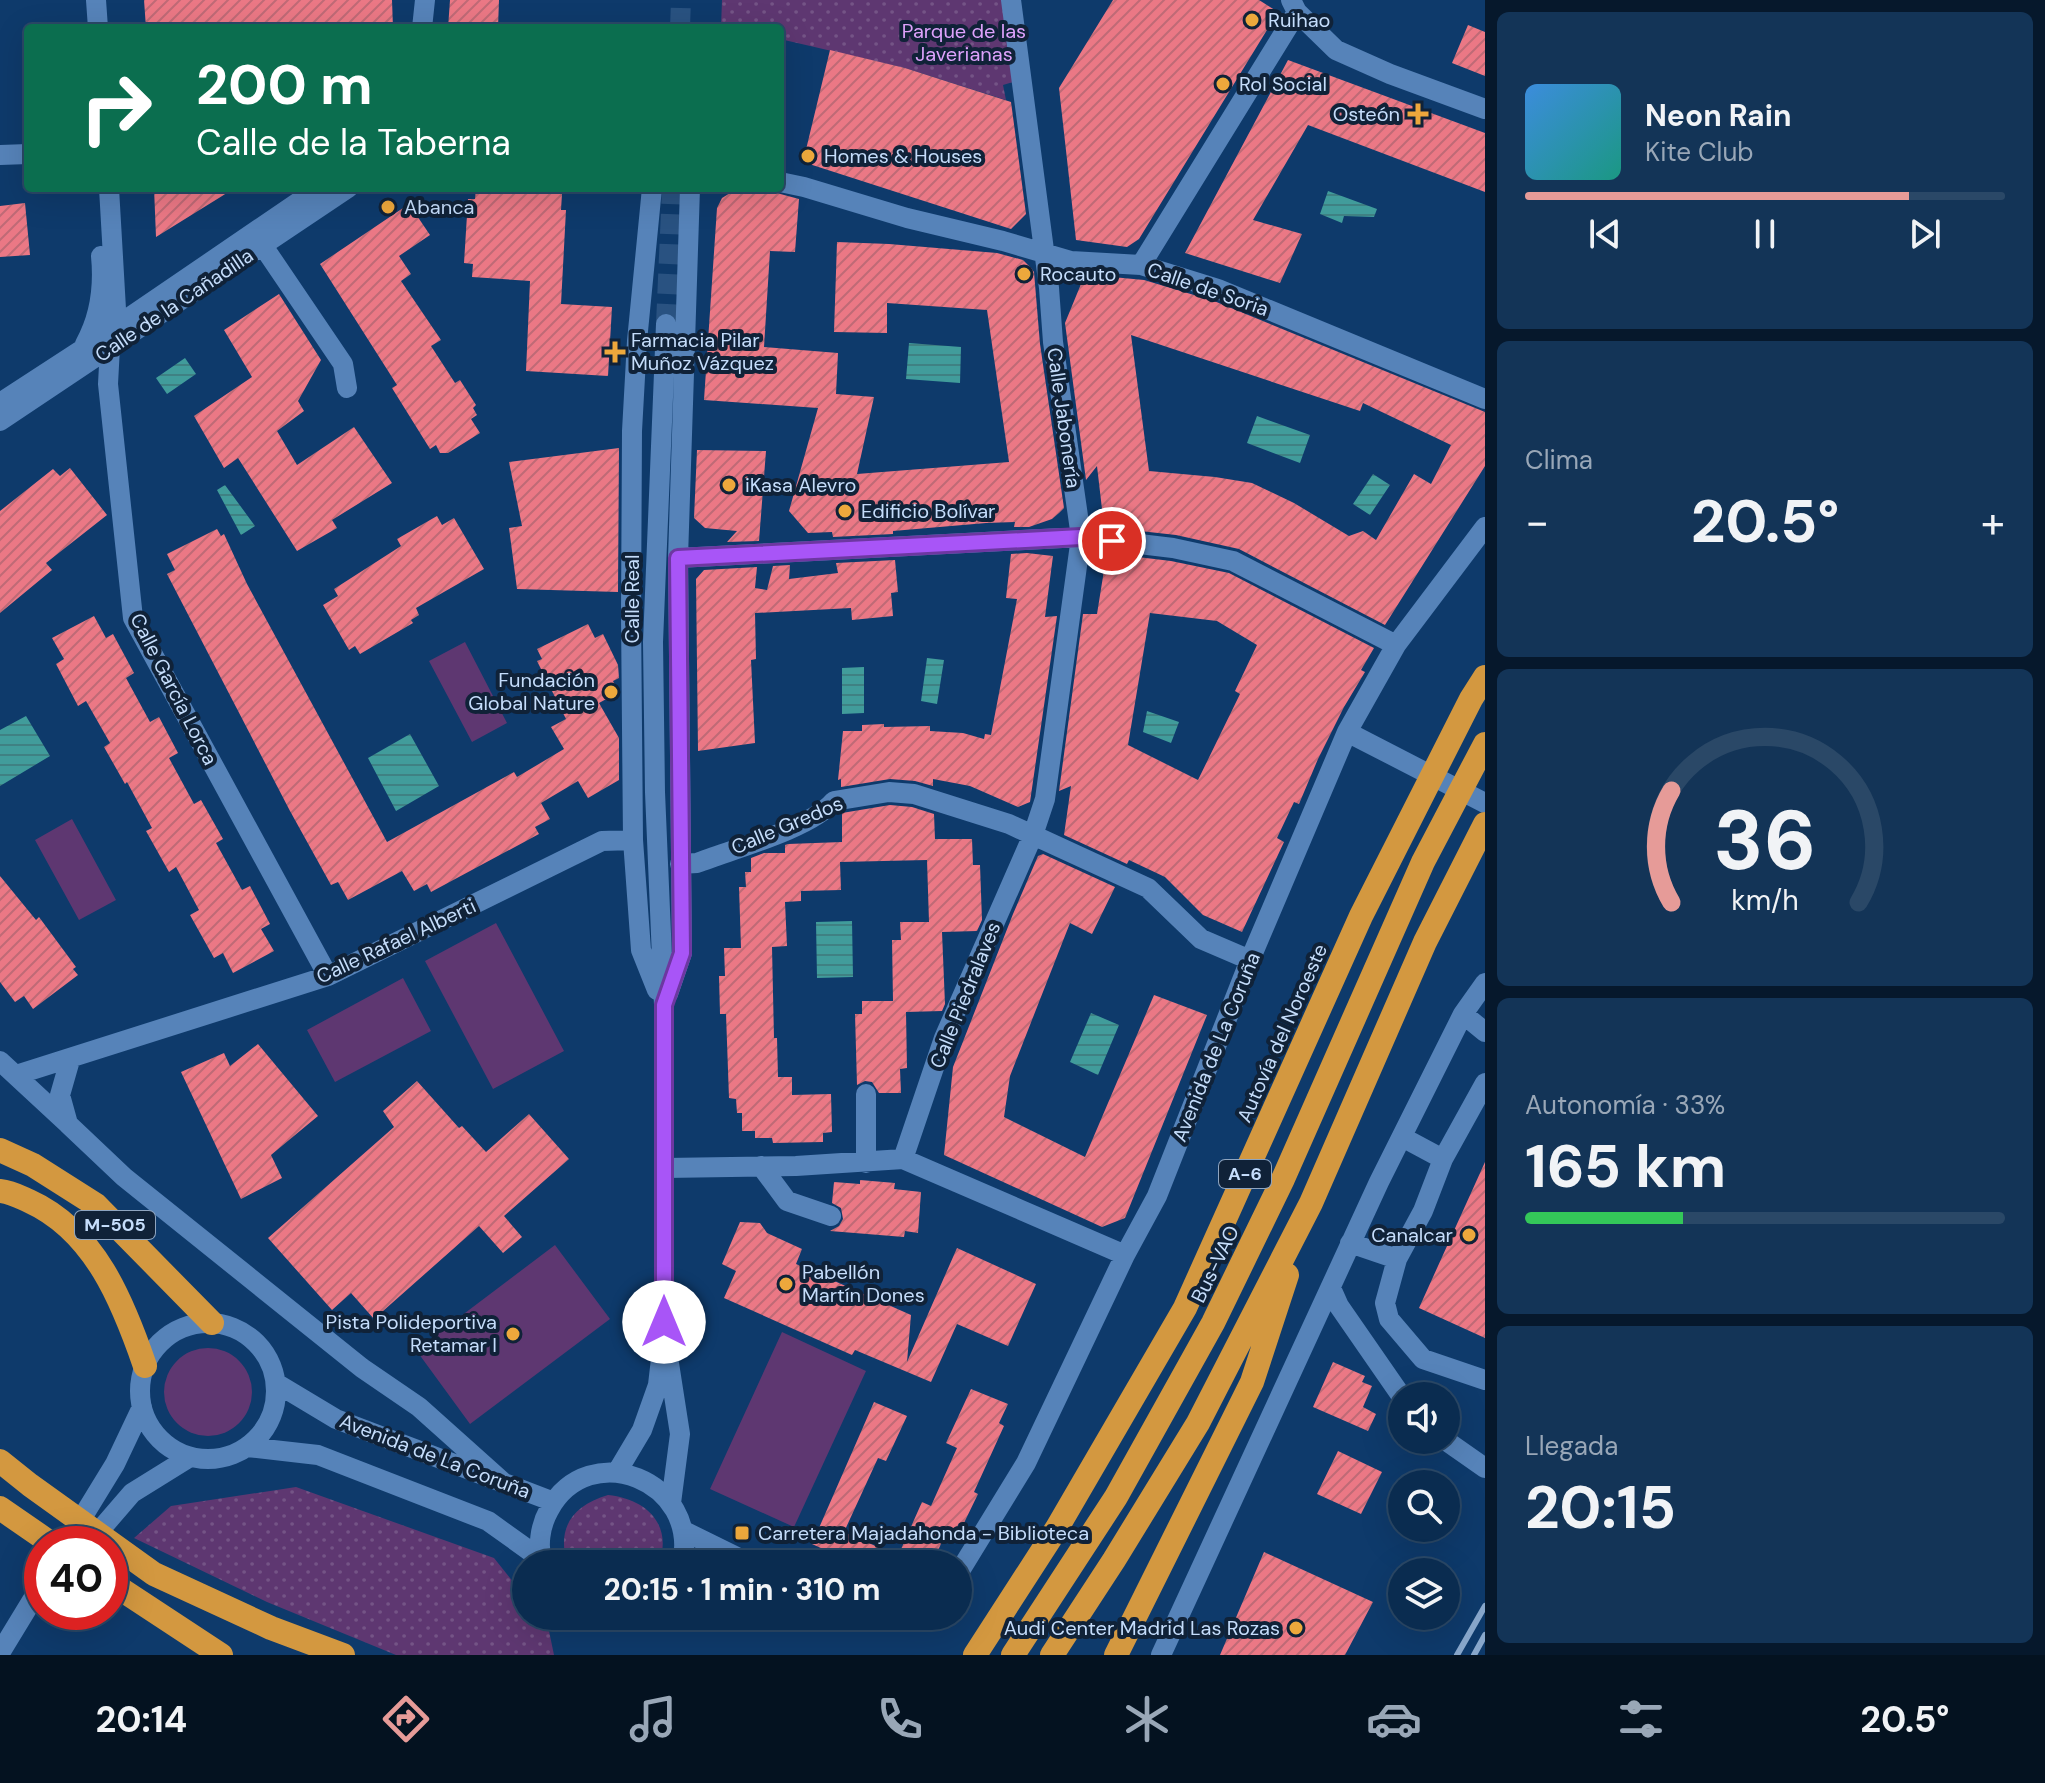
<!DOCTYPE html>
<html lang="es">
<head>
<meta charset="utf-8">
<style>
	body { margin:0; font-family:"DM Sans",sans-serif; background:#133457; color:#f1f3f6; height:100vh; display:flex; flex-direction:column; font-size:30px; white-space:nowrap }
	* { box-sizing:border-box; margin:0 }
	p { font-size:26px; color:#99a7b7 }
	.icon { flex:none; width:44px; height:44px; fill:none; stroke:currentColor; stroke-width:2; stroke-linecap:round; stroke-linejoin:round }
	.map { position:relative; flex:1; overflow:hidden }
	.drawer { display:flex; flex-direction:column; gap:12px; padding:12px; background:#06182c; width:560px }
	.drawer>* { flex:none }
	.banner { position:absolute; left:24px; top:24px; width:760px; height:168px; border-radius:8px; box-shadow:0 8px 32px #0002,0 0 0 2px #2a4867; background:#0b6e4f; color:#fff; overflow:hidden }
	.fabs { position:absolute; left:1388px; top:1382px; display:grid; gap:16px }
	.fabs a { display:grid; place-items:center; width:72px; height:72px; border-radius:50%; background:#0a2c50; box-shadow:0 8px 32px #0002,0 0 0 2px #2a4867; font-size:40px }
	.speed { position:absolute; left:24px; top:1526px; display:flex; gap:16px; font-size:40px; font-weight:700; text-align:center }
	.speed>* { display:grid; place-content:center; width:104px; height:104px; border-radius:50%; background:#0a2c50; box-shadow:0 8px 32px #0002,0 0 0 2px #2a4867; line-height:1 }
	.speed .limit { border:12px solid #d22; background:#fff; color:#111 }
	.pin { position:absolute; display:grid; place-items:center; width:68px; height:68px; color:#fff; margin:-34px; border:4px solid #fff; border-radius:50%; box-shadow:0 2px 8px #0007 }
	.me { position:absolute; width:88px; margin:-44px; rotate:0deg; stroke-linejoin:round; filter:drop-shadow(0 0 6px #0008) }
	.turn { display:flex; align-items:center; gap:28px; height:168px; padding:0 40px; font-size:36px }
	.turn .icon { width:104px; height:104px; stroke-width:2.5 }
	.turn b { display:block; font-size:56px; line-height:68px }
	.big { font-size:60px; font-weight:700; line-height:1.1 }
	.drawer .card { flex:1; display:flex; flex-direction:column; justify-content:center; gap:12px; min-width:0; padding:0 28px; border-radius:12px; background:#133457 }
	.drawer .dial { align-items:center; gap:0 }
	.dial svg { height:208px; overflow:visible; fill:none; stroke:#2a4867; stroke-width:7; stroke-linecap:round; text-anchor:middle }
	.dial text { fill:#f1f3f6; stroke:none }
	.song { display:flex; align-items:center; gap:24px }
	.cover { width:96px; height:96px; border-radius:12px; background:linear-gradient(135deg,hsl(210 70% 55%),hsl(170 70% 35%)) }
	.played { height:8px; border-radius:4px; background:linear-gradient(90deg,#e69b98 80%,#2a4867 80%) }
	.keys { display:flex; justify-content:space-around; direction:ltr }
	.heat { display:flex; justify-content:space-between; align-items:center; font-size:44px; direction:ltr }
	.charge { height:12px; border-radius:6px; background:linear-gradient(90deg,#34c759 33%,#2a4867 0) }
	.trip { position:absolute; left:512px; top:1550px; width:460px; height:80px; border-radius:40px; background:#0a2c50; box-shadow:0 8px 32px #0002,0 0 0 2px #2a4867; font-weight:700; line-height:80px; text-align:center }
	.dock { display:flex; height:128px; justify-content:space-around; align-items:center; background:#041220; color:#99a7b7 }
	.dock .icon { width:56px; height:56px }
	.dock .active { color:#e69b98 }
	.dock b { font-size:36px; color:#f1f3f6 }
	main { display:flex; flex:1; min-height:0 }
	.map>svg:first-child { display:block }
	.grass { fill:url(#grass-dots) }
	.garden { fill:#5e3771 }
	.water { fill:url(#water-rules) }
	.building { fill:url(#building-hatch); fill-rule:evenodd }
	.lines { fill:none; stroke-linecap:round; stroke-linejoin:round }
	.minor-tunnel { stroke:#295281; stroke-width:20; stroke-dasharray:20 10; stroke-linecap:butt }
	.minor { stroke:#5683b9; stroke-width:20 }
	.highway { stroke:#d39840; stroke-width:24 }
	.rail { stroke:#88a7cb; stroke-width:6 }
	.route-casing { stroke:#6d37a1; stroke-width:20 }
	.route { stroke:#a855f7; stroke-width:14 }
	.poi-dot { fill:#eda83c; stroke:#102238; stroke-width:3 }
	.labels { text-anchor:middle; stroke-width:8; stroke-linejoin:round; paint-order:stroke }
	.shield { fill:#102238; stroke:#8fa5c0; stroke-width:2 }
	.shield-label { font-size:18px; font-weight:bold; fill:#c5ddfb }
	.poi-label { font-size:20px; fill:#c5ddfb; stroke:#102238; text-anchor:start }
	.park-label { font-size:20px; fill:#dea2fc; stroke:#102238 }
	.street-label { font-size:20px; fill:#c5ddfb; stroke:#102238 }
</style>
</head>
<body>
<main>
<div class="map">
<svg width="1485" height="1655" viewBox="0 0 1485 1655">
	<defs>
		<pattern id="grass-dots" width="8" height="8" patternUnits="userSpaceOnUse" patternTransform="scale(2)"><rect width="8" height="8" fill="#5e3771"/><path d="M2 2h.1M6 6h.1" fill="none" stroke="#745486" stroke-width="1.8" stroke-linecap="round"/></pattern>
		<pattern id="water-rules" width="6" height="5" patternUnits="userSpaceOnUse" patternTransform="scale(2)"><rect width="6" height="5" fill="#419c9b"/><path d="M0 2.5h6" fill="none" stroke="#3f8183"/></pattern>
		<pattern id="building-hatch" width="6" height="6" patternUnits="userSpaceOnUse" patternTransform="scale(2)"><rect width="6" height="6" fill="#eb7885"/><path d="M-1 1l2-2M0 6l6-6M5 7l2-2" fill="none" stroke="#bf6a76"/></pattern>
	</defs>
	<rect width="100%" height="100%" fill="#0e3a6b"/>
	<path class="grass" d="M722 0H1003L1013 82 1003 85 1006 100 905 68 780 39V28H721Z
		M296 1487 494 1558 526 1598V1616H540L548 1626 554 1655H396L267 1602 134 1538 171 1506Z
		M608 1495C646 1499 673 1524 659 1564H567C557 1527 572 1506 608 1495Z"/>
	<path class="garden" d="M465 642 507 723 472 742 429 661Z
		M72 819 116 900 79 920 35 840Z
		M496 923 564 1051 493 1089 425 961Z
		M403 978 431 1031 335 1082 307 1030Z
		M555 1245 610 1319 470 1424 416 1350Z
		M782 1332 866 1371 794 1527 710 1489Z
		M164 1392a44 44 0 1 1 88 0a44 44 0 1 1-88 0Z"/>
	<path class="water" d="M1328 191 1377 209 1374 217 1344 216 1342 223 1320 214Z
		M909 343 961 347 960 383 906 379Z
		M185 358 196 374 167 394 156 378Z
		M1257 416 1310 435 1300 463 1247 443Z
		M1373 474 1390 485 1370 515 1353 504Z
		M225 485 255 526 241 535 217 490Z
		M927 658 944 660 937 704 921 701Z
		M864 667V713L842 714V668Z
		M1147 711 1179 722 1171 743 1143 732Z
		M26 716 50 756 0 786V730Z
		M410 734 439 786 396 811 368 758Z
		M852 921 853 977 817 978 816 922Z
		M1091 1013 1119 1025 1098 1075 1070 1062Z"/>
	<path class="building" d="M144 0H392L393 28H146Z
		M450 0H499L498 28H448Z
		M1113 0H1259L1278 12 1139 239 1127 247 1076 240 1059 88Z
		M1468 25 1485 32V76L1452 63Z
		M830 50 905 68 1011 102 1026 214 1011 229 803 162Z
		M1288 60 1485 133V192L1308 125 1253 220 1302 234 1280 283 1185 253Z
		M154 188H235L156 237Z
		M476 189 562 194 561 210H566L561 304 612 307 608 376 526 371 530 281 472 277 473 264 464 263 468 199H475Z
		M735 190 773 192 799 199 795 252 770 251 764 347 838 353 836 394 874 397 857 474 1009 462 987 310 887 303V333L834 332 837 242 889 244 997 253 1023 260 1031 268 1034 272 1040 344 1064 508 1059 513 1052 519 1029 527H1014L1015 522 986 523 893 531V534L833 537 832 532 808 533 789 511 818 408 704 400 717 208 722 198Z
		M25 203 30 255 0 257V206Z
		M409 204 430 235 399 256 411 274 401 281 441 340 431 346 455 383 460 380 476 405 473 408 477 415 471 419 480 433 448 453H440L436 445 430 449 392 388 397 385 320 264Z
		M1091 275 1144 280 1214 301 1485 412V466L1385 625 1239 549 1176 535 1131 530 1102 509 1097 466 1086 480 1065 323 1081 284ZM1131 335 1360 411 1363 403 1451 445 1431 484 1414 474 1376 540 1363 531 1349 536 1294 503 1252 483 1215 477 1149 471Z
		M279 294 321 360 298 401 304 411 277 431 297 465 354 427 392 483 332 520 337 528 297 551 238 458 224 468 194 416 252 377 224 330Z
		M619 448 618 592 517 589 509 528 522 526 509 462Z
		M697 450 766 451 759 541 727 542 737 531 705 528 694 518Z
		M70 468 107 515 46 563 52 570 0 613V511L53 469 60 476Z
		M437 516 442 525 454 518 484 569 416 608 419 615 411 620 413 623 360 654 355 646 349 650 323 605 338 596 334 589 401 546 397 539Z
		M217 529 221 536 224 534 247 584 387 842 514 772 517 777 564 749 551 727 566 719 537 661 542 659 537 649 588 624 595 638 603 634 618 665 619 678 613 681 619 692 599 703 619 738V780L588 798 578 781 541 803 550 819 535 827 539 834 431 892 427 884 414 891 402 871 348 900 338 882 331 885 290 811 167 574 175 570 167 554Z
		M1027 553 1053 556 1045 617 1057 616 1030 802 1018 807 970 786 933 779V786L915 781 890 779 841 787V779L838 780 843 731H862V725L884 724V727L930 726V731L963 733 984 739 985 734 991 735 1017 599 1006 598 1011 554Z
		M1121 555 1171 561 1229 573 1374 648 1361 670 1365 672 1344 707 1318 759 1299 804 1294 802 1277 838 1284 842 1242 932 1203 915 1165 877 1129 860 1127 864 1064 835 1071 786 1059 791 1083 614H1097L1105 564ZM1150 613 1217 621 1257 645 1235 691 1240 694 1198 780 1128 745Z
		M895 560 898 592 891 593 893 616 852 620 851 608 755 613 756 659 751 660 755 743 698 751 696 579 704 570 757 567 755 588 767 590 773 566 790 565 789 579 838 573 836 563Z
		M94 616 106 638 113 634 134 673 126 678 150 722 159 717 178 753 169 758 194 804 201 800 223 839 216 843 242 890 250 886 270 924 261 929 274 951 233 973 223 953 214 958 190 915 199 910 176 867 169 872 146 831 152 828 127 782 125 784 104 747 110 743 86 701 78 706 56 664 64 659 52 638Z
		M890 805 912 807 934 814 935 839H972L973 865H980L982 920 977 931 942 932 945 1004 942 1011 906 1012 907 1068 900 1069 901 1093H879L872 1082 865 1081 857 1085 855 1014H862V1001H893L892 940H901L900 922H929L927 860 840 862 841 890 801 891V901L785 902 787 946 772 947 774 1038H777L778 1077H792V1095L831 1094 832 1132 823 1133V1142L773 1143 772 1138H755V1131H742V1113H737L736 1099 729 1098 726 1014H720L719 976H725L724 948H741L739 887H746L745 872H751V858L764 853H785V845L788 844 842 842V813Z
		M1043 854 1115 887 1092 934 1070 923 1010 1076 1004 1117 1085 1157 1154 995 1207 1015 1125 1218 1102 1227 944 1155 953 1067 1013 914 1038 856Z
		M0 876 36 920 39 917 76 967 73 969 78 975 33 1009 24 996 15 1002 0 982Z
		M258 1044 318 1116 271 1155 282 1178 241 1199 181 1072 224 1053 230 1066Z
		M417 1081 459 1128 462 1126 486 1152 529 1114 569 1159 504 1216 522 1237 503 1253 479 1226 374 1319 351 1293 332 1310 268 1238 394 1127 383 1111Z
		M1485 1162V1338L1419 1308Z
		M860 1180 895 1183 894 1189 921 1192 918 1233 905 1231 904 1237 830 1231 839 1226 843 1219 841 1208 832 1203 834 1182 860 1184Z
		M740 1222 760 1223 767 1233 802 1249 796 1264 911 1315 907 1362 957 1248 1036 1284 1008 1346 957 1324 931 1382 855 1350 852 1355 724 1298 736 1271 722 1264Z
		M1333 1362 1365 1376 1362 1382 1372 1386 1363 1407 1376 1414 1368 1431 1313 1407Z
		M971 1389 1008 1404 999 1423 1004 1426 974 1492 978 1494 963 1525 959 1523 955 1532 948 1528 932 1564H856L812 1544 874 1402 907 1416 886 1461 878 1458 844 1532 898 1556 922 1502 931 1506 957 1448 946 1443Z
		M1338 1451 1382 1472 1361 1514 1317 1494Z
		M1264 1552 1373 1602 1345 1655H1220Z"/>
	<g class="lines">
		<path class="minor-tunnel" d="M680 28 681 0
			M666 324 672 188"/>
		<path class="minor" d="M96 0 98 28
			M1291 0 1297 12 1336 50 1390 74 1485 109
			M422 28 425 0
			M0 155 28 154
			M780 182 804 187 907 218 1003 241 1071 261 1141 265 1218 289 1485 399
			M109 188 116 309 110 347 108 384 133 618 328 976
			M652 188 637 341 632 431 631 614 633 840 641 950 657 990
			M263 246 343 364 347 388
			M1141 265 1297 12
			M85 344C100 317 104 287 101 256
			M0 403 80 351 319 188
			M0 421 348 188
			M678 558 1081 537 1173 548 1233 561 1396 645
			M1347 732 1485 803
			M680 864 697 863C733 849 810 829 834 801L889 792 914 794 1009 824 1148 888 1201 939 1250 960
			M668 994 682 953 678 558 690 188
			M1463 1014 1485 1032
			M70 1060 60 1095 68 1124 124 1177 362 1368 419 1407 504 1483
			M0 1061 67 1123
			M16 1075 328 976 602 841 633 840
			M903 1159 944 1038 1033 835 1045 799 1081 537 1053 342 1049 288 1011 0
			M1443 1159 1485 1083
			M866 1163V1094
			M761 1166 787 1201 831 1216
			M665 1168 796 1166 903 1159 1125 1255
			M1350 1243 1397 1259 1423 1211 1443 1159 1402 1137
			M1397 1259 1385 1303 1389 1319 1423 1359 1485 1380
			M1331 1288 1339 1306 1402 1397
			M140 1391a68 68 0 1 1 136 0a68 68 0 1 1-136 0Z
			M668 1357 680 1434 671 1503
			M276 1383 336 1419 554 1502
			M1445 1440 1485 1468
			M247 1447 318 1455 488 1521 541 1559
			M617 1472 642 1430 658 1385 664 1333V1005L655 792 653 642 666 324
			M684 1531 751 1564
			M66 1544 115 1464 142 1407
			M88 1544 132 1493 190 1457
			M543 1564C537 1547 540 1526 549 1510 589 1436 701 1481 682 1564
			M958 1574 1026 1463 1125 1255 1157 1196 1250 960 1347 732 1396 645 1485 527
			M600 1616 616 1618 626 1616
			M0 1653 42 1584
			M1161 1655 1379 1182 1463 1014 1485 983"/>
		<path class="highway" d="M0 1150 33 1165 96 1205 212 1323
			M0 1191C11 1192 20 1197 29 1201 95 1231 123 1302 145 1366
			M0 1461 30 1485 154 1574 271 1628 343 1655
			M0 1508 52 1544
			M110 1582 221 1655
			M975 1655 1057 1528 1185 1308 1361 916 1471 699 1485 677
			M1013 1655 1116 1497 1213 1323 1283 1179 1423 862 1485 744
			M1052 1655 1114 1560 1198 1423 1311 1203 1425 942 1485 824
			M1116 1655 1252 1382 1287 1275"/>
		<path class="rail" d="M1457 1655 1485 1606
			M1474 1655 1485 1635"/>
	</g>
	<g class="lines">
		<g class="route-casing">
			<path id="route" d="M664 1322V1005L682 953 678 558 1081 537 1112 541"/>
		</g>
		<use href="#route" class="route"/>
	</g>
	<g class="poi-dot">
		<circle cx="1252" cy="20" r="8"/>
		<circle cx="1223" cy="84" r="8"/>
		<path d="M1414 102h8v8h8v8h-8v8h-8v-8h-8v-8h8z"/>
		<circle cx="808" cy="156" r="8"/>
		<circle cx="388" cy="207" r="8"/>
		<circle cx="1024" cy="274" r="8"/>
		<path d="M611 340h8v8h8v8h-8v8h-8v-8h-8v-8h8z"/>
		<circle cx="729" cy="485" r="8"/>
		<circle cx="845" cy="511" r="8"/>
		<circle cx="611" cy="692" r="8"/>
		<circle cx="1469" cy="1235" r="8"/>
		<circle cx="786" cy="1284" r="8"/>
		<circle cx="513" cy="1334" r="8"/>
		<rect x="734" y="1525" width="16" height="16" rx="4"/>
		<circle cx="1296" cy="1628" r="8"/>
	</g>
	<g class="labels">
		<g class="shield">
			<rect x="1219" y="1160" width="52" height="28" rx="6"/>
			<rect x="75" y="1211" width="80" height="28" rx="6"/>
		</g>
		<g class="shield-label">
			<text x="1245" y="1180">A-6</text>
			<text x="115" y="1231">M-505</text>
		</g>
		<g class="poi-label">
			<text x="1268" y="27">Ruihao</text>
			<text x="1239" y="91">Rol Social</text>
			<text x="1400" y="121" text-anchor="end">Osteón</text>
			<text x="824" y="163">Homes &amp; Houses</text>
			<text x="404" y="214">Abanca</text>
			<text x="1040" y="281">Rocauto</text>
			<text x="631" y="347">Farmacia Pilar<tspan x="631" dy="23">Muñoz Vázquez</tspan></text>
			<text x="745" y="492">iKasa Alevro</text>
			<text x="861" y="518">Edificio Bolívar</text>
			<text x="595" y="687" text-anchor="end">Fundación<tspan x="595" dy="23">Global Nature</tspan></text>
			<text x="1453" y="1242" text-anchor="end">Canalcar</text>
			<text x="802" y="1279">Pabellón<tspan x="802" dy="23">Martín Dones</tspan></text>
			<text x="497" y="1329" text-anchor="end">Pista Polideportiva<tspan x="497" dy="23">Retamar I</tspan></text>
			<text x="758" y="1540">Carretera Majadahonda - Biblioteca</text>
			<text x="1280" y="1635" text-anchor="end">Audi Center Madrid Las Rozas</text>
		</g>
		<g class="park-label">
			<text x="964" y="38">Parque de las<tspan x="964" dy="23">Javerianas</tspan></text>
		</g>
		<g class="street-label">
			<text transform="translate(1208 289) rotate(19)" y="7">Calle de Soria</text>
			<text transform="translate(174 305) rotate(-34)" y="7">Calle de la Cañadilla</text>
			<text transform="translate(1064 418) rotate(82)" y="7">Calle Jabonería</text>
			<text transform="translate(632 599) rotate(-90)" y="7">Calle Real</text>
			<text transform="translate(174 689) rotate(63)" y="7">Calle García Lorca</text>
			<text transform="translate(787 825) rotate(-23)" y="7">Calle Gredos</text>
			<text transform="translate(396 941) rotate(-25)" y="7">Calle Rafael Alberti</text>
			<text transform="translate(965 995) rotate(-68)" y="7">Calle Piedralaves</text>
			<text transform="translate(1282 1033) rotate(-66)" y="7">Autovía del Noroeste</text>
			<text transform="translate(1216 1047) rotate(-68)" y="7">Avenida de La Coruña</text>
			<text transform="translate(1215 1264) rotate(-64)" y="7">Bus-VAO</text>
			<text transform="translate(435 1456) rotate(21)" y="7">Avenida de La Coruña</text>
		</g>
	</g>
</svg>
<div class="fabs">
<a><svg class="icon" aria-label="sound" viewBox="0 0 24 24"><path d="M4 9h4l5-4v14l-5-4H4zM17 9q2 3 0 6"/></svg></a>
<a><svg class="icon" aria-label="search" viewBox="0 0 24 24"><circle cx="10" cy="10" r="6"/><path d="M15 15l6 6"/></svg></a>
<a><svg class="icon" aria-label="layers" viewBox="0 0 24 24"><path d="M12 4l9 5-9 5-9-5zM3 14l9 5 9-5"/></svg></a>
</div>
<div class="speed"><div class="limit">40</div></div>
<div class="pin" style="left:1112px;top:541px;background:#d93025"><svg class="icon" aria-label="arrive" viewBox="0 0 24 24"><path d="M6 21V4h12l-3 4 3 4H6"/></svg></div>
<svg class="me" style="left:664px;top:1322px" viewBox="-20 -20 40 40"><circle r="19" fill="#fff"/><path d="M0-13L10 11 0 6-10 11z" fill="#a855f7"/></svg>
<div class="trip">20:15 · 1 min · 310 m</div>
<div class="banner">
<div class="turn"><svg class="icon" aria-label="right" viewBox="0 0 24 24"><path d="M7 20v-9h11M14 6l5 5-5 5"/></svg><div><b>200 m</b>Calle de la Taberna</div></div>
</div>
</div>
<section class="drawer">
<div class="card">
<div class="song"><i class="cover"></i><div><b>Neon Rain</b><p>Kite Club</p></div></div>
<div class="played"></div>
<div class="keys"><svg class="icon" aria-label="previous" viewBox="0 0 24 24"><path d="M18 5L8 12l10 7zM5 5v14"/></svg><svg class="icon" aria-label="pause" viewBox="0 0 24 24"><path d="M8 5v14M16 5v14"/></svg><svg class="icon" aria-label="next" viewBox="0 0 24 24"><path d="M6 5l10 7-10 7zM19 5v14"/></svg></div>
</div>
<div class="card"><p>Clima</p>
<div class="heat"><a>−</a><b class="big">20.5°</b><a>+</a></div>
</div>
<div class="card dial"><svg viewBox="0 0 100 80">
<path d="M14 69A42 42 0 1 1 86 69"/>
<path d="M14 69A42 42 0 0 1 14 26" stroke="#e69b98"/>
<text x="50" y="56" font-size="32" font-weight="700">36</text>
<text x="50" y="72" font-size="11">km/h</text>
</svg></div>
<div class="card"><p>Autonomía · 33%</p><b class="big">165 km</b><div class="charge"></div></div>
<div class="card"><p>Llegada</p><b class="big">20:15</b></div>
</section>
</main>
<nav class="dock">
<b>20:14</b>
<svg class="icon active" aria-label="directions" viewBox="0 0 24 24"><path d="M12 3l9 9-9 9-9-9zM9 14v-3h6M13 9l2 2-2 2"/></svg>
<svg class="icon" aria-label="music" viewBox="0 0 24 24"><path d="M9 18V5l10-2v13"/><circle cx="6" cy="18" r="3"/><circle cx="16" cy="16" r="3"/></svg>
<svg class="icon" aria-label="phone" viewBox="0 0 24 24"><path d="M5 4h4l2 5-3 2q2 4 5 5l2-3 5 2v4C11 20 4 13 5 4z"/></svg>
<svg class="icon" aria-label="climate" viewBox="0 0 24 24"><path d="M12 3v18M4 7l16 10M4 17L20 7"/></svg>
<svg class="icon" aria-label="car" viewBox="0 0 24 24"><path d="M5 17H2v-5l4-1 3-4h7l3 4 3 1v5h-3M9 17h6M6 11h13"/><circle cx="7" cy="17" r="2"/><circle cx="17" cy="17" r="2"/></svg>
<svg class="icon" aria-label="filters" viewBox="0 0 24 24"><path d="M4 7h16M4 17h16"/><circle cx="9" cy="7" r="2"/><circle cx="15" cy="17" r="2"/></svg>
<b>20.5°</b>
</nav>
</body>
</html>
